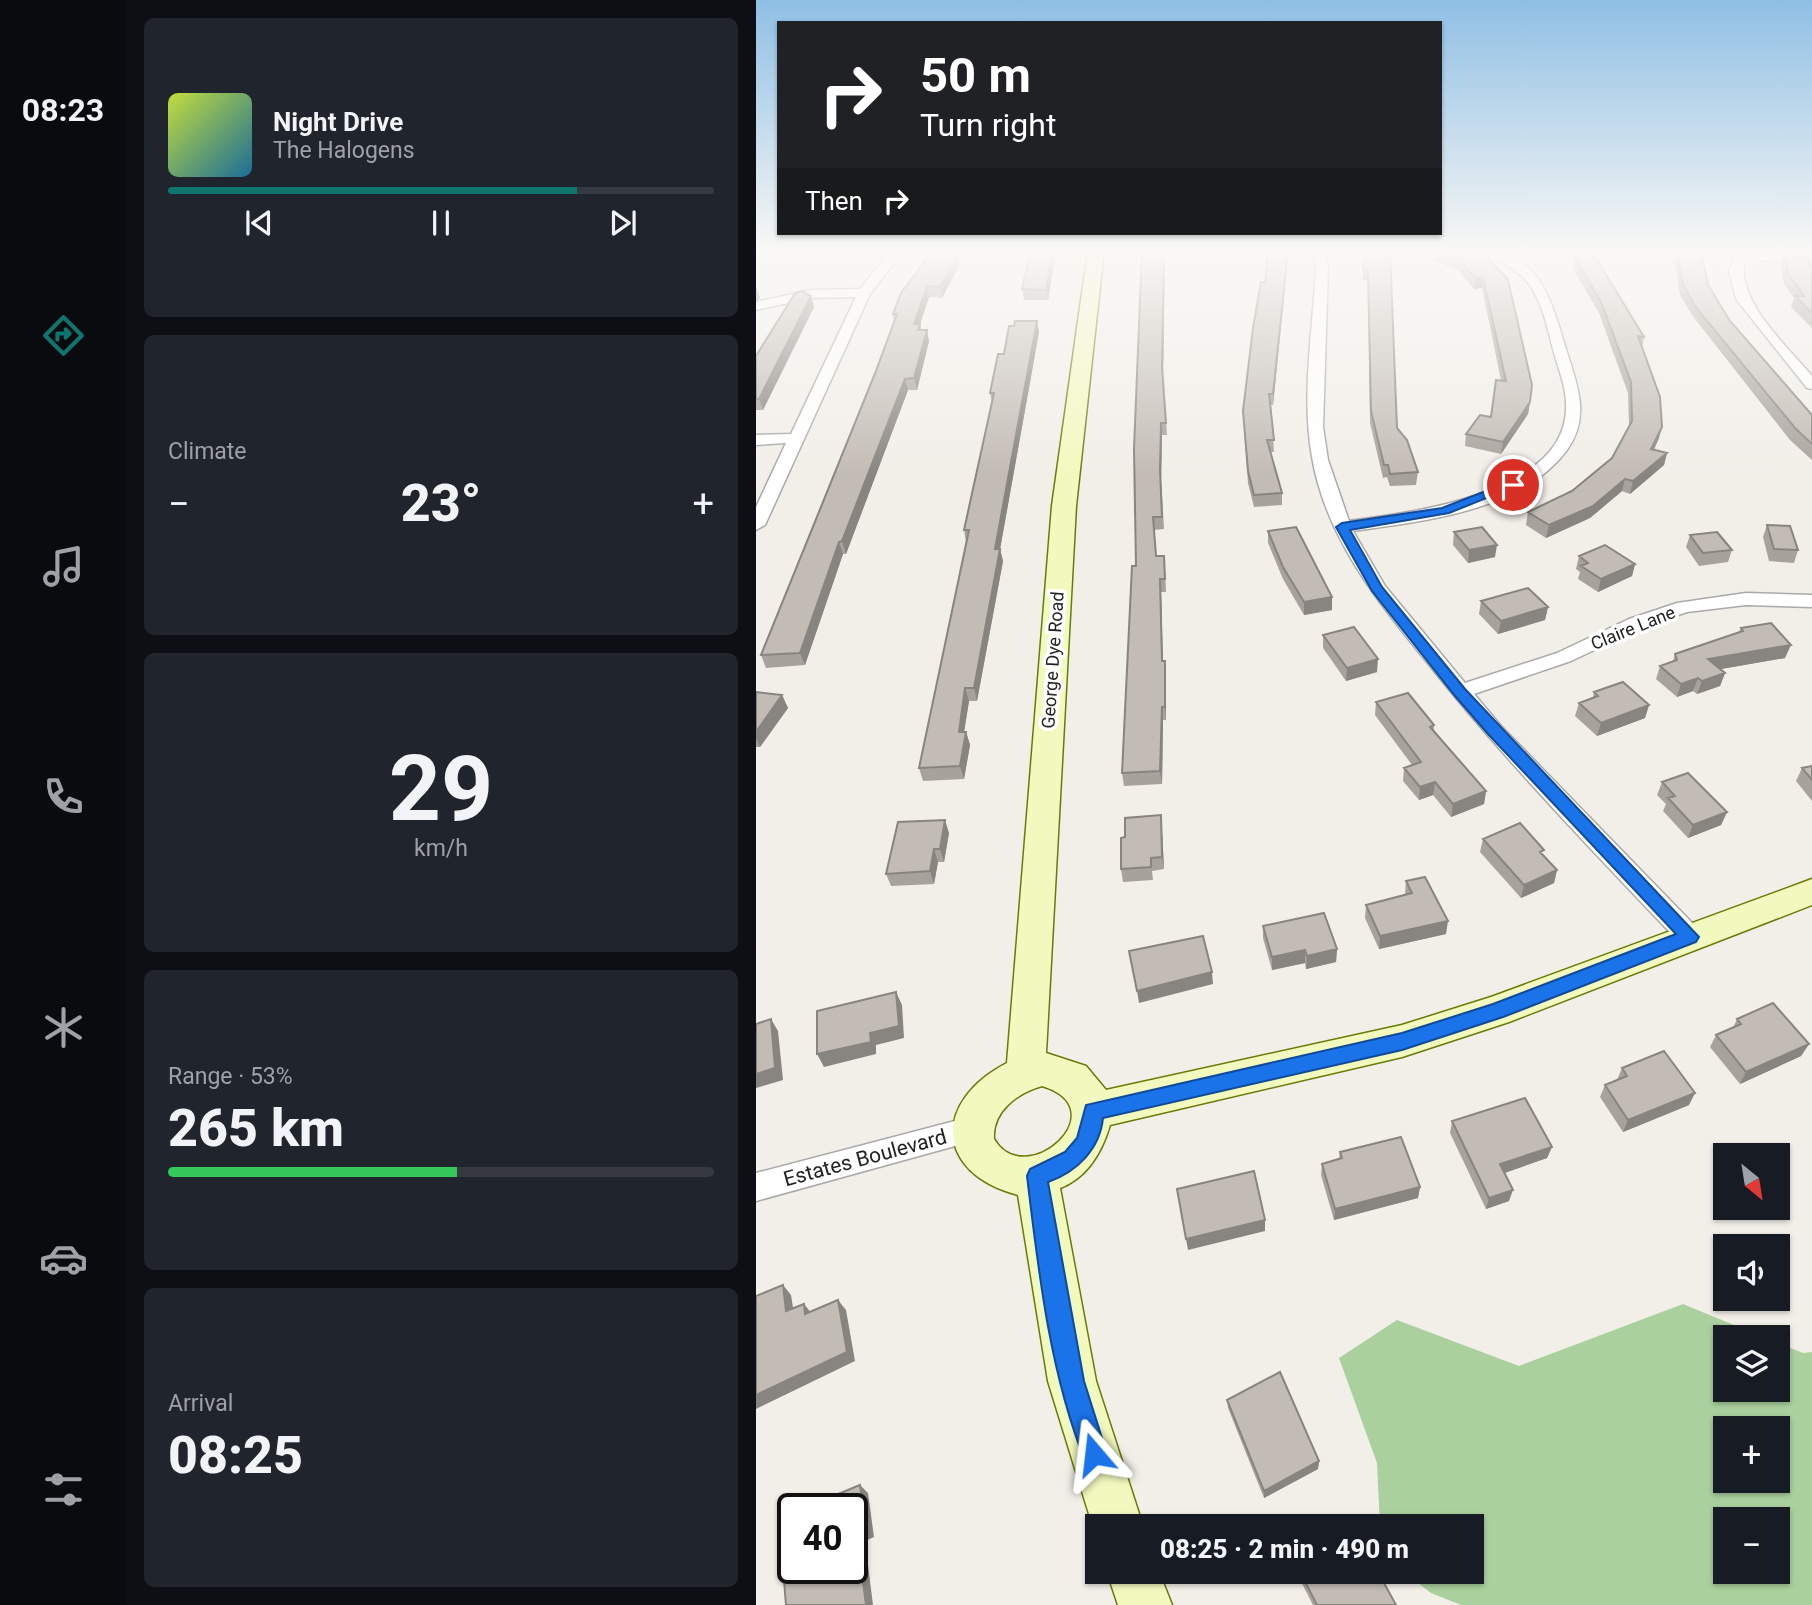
<!DOCTYPE html>
<html lang="en">
<head>
<meta charset="utf-8">
<style>
	body { margin:0; font-family:Roboto,sans-serif; background:#20242c; color:#f1f3f6; height:100vh; display:flex; flex-direction:column; font-size:26px; white-space:nowrap }
	* { box-sizing:border-box; margin:0 }
	p { font-size:23px; color:#9ea1a6 }
	.icon { flex:none; width:38px; height:38px; fill:none; stroke:currentColor; stroke-width:2; stroke-linecap:round; stroke-linejoin:round }
	.map { position:relative; flex:1; overflow:hidden }
	.sheet { display:flex; flex-direction:column; gap:18px; padding:18px; background:#0d0f14; width:630px }
	.sheet>* { flex:none }
	.banner { position:absolute; left:21px; top:21px; width:665px; height:214px; border-radius:0px; box-shadow:0 2px 5px #0004; background:#202124; color:#fff; overflow:hidden }
	.needle { width:46px; rotate:150deg }
	.controls { position:absolute; left:957px; top:1143px; display:grid; gap:14px }
	.controls a { display:grid; place-items:center; width:77px; height:77px; border-radius:0px; background:#171b24; box-shadow:0 2px 5px #0004; font-size:35px }
	.speed { position:absolute; left:21px; top:1493px; display:flex; gap:14px; font-size:35px; font-weight:700; text-align:center }
	.speed>* { display:grid; place-content:center; width:91px; height:91px; border-radius:50%; background:#171b24; box-shadow:0 2px 5px #0004; line-height:1 }
	.speed .limit { border:4px solid #111; border-radius:10px; background:#fff; color:#111 }
	.pin { position:absolute; display:grid; place-items:center; width:60px; height:60px; color:#fff; margin:-30px; border:4px solid #fff; border-radius:50%; box-shadow:0 2px 7px #0007 }
	.me { position:absolute; width:77px; margin:-38px; rotate:343deg; stroke-linejoin:round; filter:drop-shadow(0 0 5px #0008) }
	.turn { display:flex; align-items:center; gap:24px; height:147px; padding:0 28px; font-size:32px }
	.turn .icon { width:91px; height:91px; stroke-width:2.5 }
	.turn b { display:block; font-size:49px; line-height:60px }
	.then { display:flex; align-items:center; height:66px; padding:0 28px; background:#0003; gap:14px; font-size:26px }
	.big { font-size:52px; font-weight:800; line-height:1.1 }
	.sheet .widget { flex:1; display:flex; flex-direction:column; justify-content:center; gap:10px; min-width:0; padding:0 24px; border-radius:10px; background:#20242c }
	.sheet .dial { align-items:center; gap:0 }
	.dial b { font-size:91px; line-height:1 }
	.song { display:flex; align-items:center; gap:21px }
	.cover { width:84px; height:84px; border-radius:10px; background:linear-gradient(135deg,hsl(70 70% 55%),hsl(200 70% 35%)) }
	.played { height:7px; border-radius:4px; background:linear-gradient(90deg,#0f766e 75%,#363941 75%) }
	.keys { display:flex; justify-content:space-around; direction:ltr }
	.heat { display:flex; justify-content:space-between; align-items:center; font-size:38px; direction:ltr }
	.charge { height:10px; border-radius:5px; background:linear-gradient(90deg,#34c759 53%,#363941 0) }
	.trip { position:absolute; left:329px; top:1514px; width:399px; height:70px; border-radius:0px; background:#171b24; box-shadow:0 2px 5px #0004; font-weight:800; line-height:70px; text-align:center }
	main { display:flex; flex:1; min-height:0 }
	.menu { display:flex; flex-direction:column; width:126px; justify-content:space-around; align-items:center; background:#090b0e; color:#9ea1a6 }
	.menu .icon { width:49px; height:49px }
	.menu .on { color:#0f766e }
	.menu b { font-size:32px; color:#f1f3f6 }
	.map>svg:first-child { display:block }
	.forest { fill:#aad09e; fill-rule:evenodd }
	.lines { fill:none; stroke-linecap:round; stroke-linejoin:round }
	.street-casing { stroke:#a9a9a9; stroke-width:3 }
	.secondary-casing { stroke:#677b06; stroke-width:3 }
	.street { fill:#fff; fill-rule:evenodd }
	.secondary { fill:#f2f9bf; fill-rule:evenodd }
	.wall { fill:#a8a29c }
	.shaded-wall { fill:#88847f }
	.building { fill:#c3bcb5; stroke:#88847f; stroke-width:2 }
	.route { fill:#1a73e8; stroke:#114b97; stroke-width:2 }
	.labels { text-anchor:middle; stroke-width:7; stroke-linejoin:round; paint-order:stroke }
	.street-label { font-size:18px; fill:#222; stroke:#fff }
	.near-street-label { font-size:21px; fill:#222; stroke:#fff }
</style>
</head>
<body>
<main>
<nav class="menu">
<b>08:23</b>
<svg class="icon on" aria-label="directions" viewBox="0 0 24 24"><path d="M12 3l9 9-9 9-9-9zM9 14v-3h6M13 9l2 2-2 2"/></svg>
<svg class="icon" aria-label="music" viewBox="0 0 24 24"><path d="M9 18V5l10-2v13"/><circle cx="6" cy="18" r="3"/><circle cx="16" cy="16" r="3"/></svg>
<svg class="icon" aria-label="phone" viewBox="0 0 24 24"><path d="M5 4h4l2 5-3 2q2 4 5 5l2-3 5 2v4C11 20 4 13 5 4z"/></svg>
<svg class="icon" aria-label="climate" viewBox="0 0 24 24"><path d="M12 3v18M4 7l16 10M4 17L20 7"/></svg>
<svg class="icon" aria-label="car" viewBox="0 0 24 24"><path d="M5 17H2v-5l4-1 3-4h7l3 4 3 1v5h-3M9 17h6M6 11h13"/><circle cx="7" cy="17" r="2"/><circle cx="17" cy="17" r="2"/></svg>
<svg class="icon" aria-label="filters" viewBox="0 0 24 24"><path d="M4 7h16M4 17h16"/><circle cx="9" cy="7" r="2"/><circle cx="15" cy="17" r="2"/></svg>
</nav>
<section class="sheet">
<div class="widget">
<div class="song"><i class="cover"></i><div><b>Night Drive</b><p>The Halogens</p></div></div>
<div class="played"></div>
<div class="keys"><svg class="icon" aria-label="previous" viewBox="0 0 24 24"><path d="M18 5L8 12l10 7zM5 5v14"/></svg><svg class="icon" aria-label="pause" viewBox="0 0 24 24"><path d="M8 5v14M16 5v14"/></svg><svg class="icon" aria-label="next" viewBox="0 0 24 24"><path d="M6 5l10 7-10 7zM19 5v14"/></svg></div>
</div>
<div class="widget"><p>Climate</p>
<div class="heat"><a>−</a><b class="big">23°</b><a>+</a></div>
</div>
<div class="widget dial"><b>29</b><p>km/h</p></div>
<div class="widget"><p>Range · 53%</p><b class="big">265 km</b><div class="charge"></div></div>
<div class="widget"><p>Arrival</p><b class="big">08:25</b></div>
</section>
<div class="map">
<svg width="1056" height="1605" viewBox="0 0 1056 1605">
	<rect width="100%" height="100%" fill="#f2efe9"/>
	<path class="forest" d="M927 1304 1007 1337H970V1390H1022V1343L1047 1353 1056 1352V1605H705L675 1593 648 1572H716V1526H624L621 1463 583 1358 641 1320 763 1366ZM970 1428H1022V1480H970ZM1022 1519V1572H970V1519Z"/>
	<g class="lines">
		<g class="street-casing">
			<path id="street" d="M135 250H148L114 294 9 525 0 530V507L30 443 0 445V435L35 434 100 297 55 298 0 310V302L55 290 104 289Z
				M557 250H569L572 267 567 427 572 460 593 521C655 513 807 494 810 410 811 394 806 378 801 363 791 332 788 293 761 272 750 263 735 259 724 250 784 250 796 303 810 349 821 384 835 417 811 450 765 512 667 521 597 531L629 586 709 683 801 653 873 619 921 603 990 593 1056 595V607L990 605 931 612 887 627 815 661 718 694 745 726 943 930 947 937 943 944 934 947 925 944C839 853 751 763 674 666 623 603 570 539 556 457 545 396 557 329 560 267Z
				M981 250 1056 260V268L990 258C976 297 1032 347 1056 376V389L1051 388 980 299 973 271Z
				M218 1116 228 1120 233 1129 228 1138 0 1201V1173Z"/>
		</g>
		<g class="secondary-casing">
			<path id="secondary" d="M332 250H348L320 506 290 1053 330 1066 350 1090 646 1025 735 997 1056 879V905L753 1022 646 1057 354 1125C346 1152 331 1178 304 1188L340 1381 387 1526H341V1540L292 1381 262 1195C178 1173 177 1101 251 1063L296 506ZM286 1086C363 1109 270 1193 238 1139 236 1112 261 1093 286 1086Z
				M351 1572H403L416 1605H362Z"/>
		</g>
		<use href="#street" class="street"/>
		<use href="#secondary" class="secondary"/>
	</g>
	<path class="wall" d="M184 250 185 253 204 264 186 298 173 297 164 324 165 330 173 341 161 390H152L90 554H87L49 665 10 668 5 655 120 371 138 321 137 314Z
		M275 250H300L292 300H268L266 289Z
		M386 250H409L407 378 411 435H406L405 481 408 529 398 530 400 556H408L409 568 410 592H405L407 661H409L410 674V720H407L406 784 368 786 366 773 380 566Z
		M509 250H532L517 405H515L518 452H515L526 493V505L498 507 492 483 487 411 509 282 511 257Z
		M607 250H634L641 428 662 472 660 485 634 486 631 477 627 478 614 423 612 280H607Z
		M917 250H949L947 260 952 285 974 321 1056 415V460L1034 440 936 315 924 295Z
		M1027 250H1054L1052 257 1027 253Z
		M679 251 732 257 774 402 772 414 745 454 709 446 710 434 735 417 745 380 726 288 718 289 701 269 678 261Z
		M1028 255 1056 272V328L1035 307 1038 298 1028 284 1024 266Z
		M819 258 888 337 886 348 903 438 898 450 911 453 908 465 874 494 866 491 834 518 790 538 770 525 772 512 816 491 856 458 873 427 872 393 843 313 817 269Z
		M55 296 58 307 7 410H0V356Z
		M281 321 283 332 244 549 247 561 221 701H213L208 732H210L214 745 208 779 167 781 163 768 210 542 208 530 236 403 234 393 258 326Z
		M1011 525 1042 550 1038 563 1013 561 1007 537Z
		M512 531 576 597V610L548 615 527 579 512 543Z
		M698 532 739 557 712 563 697 545Z
		M934 535 976 550 972 562 943 566 930 547Z
		M823 556 879 564 876 576 842 592 822 579 824 572 820 569Z
		M725 601 792 607 789 620 742 634 723 614Z
		M985 628 1029 658 965 669 969 673 964 686 941 694 937 691 921 697 900 679 904 666 917 661 919 654 983 632Z
		M567 635 621 672 590 681 567 648Z
		M0 692 26 695 32 708 4 747H0Z
		M838 692 893 705 889 718 841 736 819 716 823 703 837 697Z
		M620 702 678 725V730L730 791 728 804 695 817 677 795 663 800 647 781 648 768 656 765 619 715Z
		M1056 766V801L1040 781 1046 768Z
		M906 782 971 812 965 825 932 838 907 811 910 804 901 795Z
		M405 815 408 869 396 871 397 880 367 882 365 869 369 837Z
		M193 833 188 862H182L178 884 135 886 130 874Z
		M727 839 787 855 801 870 798 883 765 898 724 852Z
		M650 881 690 934 623 949 609 918 610 905 649 895Z
		M507 926 581 949 580 962 550 969 549 963 516 970 507 938Z
		M981 1019 1053 1044 1045 1056 984 1084 954 1047 960 1035 977 1028Z
		M866 1068 933 1105 867 1132 844 1097 849 1085 861 1080Z
		M696 1121 796 1147 791 1158 748 1173 753 1201 730 1209 694 1133Z
		M584 1152 664 1187 662 1198 578 1220 565 1175 566 1164 583 1159Z
		M471 1400 563 1461 562 1469 508 1498 472 1408Z
		M540 1572H622L640 1605H557Z"/>
	<path class="shaded-wall" d="M297 250H300L292 300 290 290Z
		M408 250H409L407 378 411 435 406 367Z
		M532 250V258L517 405V394Z
		M732 250 731 258 726 251Z
		M202 254 204 264 186 298 184 287Z
		M727 277 726 288 718 289 719 278Z
		M171 286 173 297 164 324 166 335 158 324Z
		M0 288H1L4 298 0 302Z
		M55 296 58 307 7 410 3 399Z
		M281 321 283 332 243 555 244 549 247 561 221 701 218 688 239 549Z
		M171 330 173 341 161 390 158 378Z
		M149 379 152 390 90 554 86 541Z
		M774 402 772 414 745 454 747 442Z
		M405 423 406 435 405 481 408 529 404 469Z
		M906 427 903 438 892 461 895 449Z
		M911 453 908 465 874 494 877 481Z
		M869 479 866 491 834 518 790 538 793 525Z
		M83 542 87 554 49 665 44 653Z
		M741 545 739 557 712 563 713 550Z
		M879 564 876 576 842 592 845 579Z
		M404 579 405 592 407 674 406 661Z
		M576 597V610L548 615V602Z
		M792 607 789 620 742 634 745 621Z
		M1035 645 1029 658 948 672 952 659Z
		M622 659 621 672 590 681 591 668Z
		M409 661 410 674V720L409 707Z
		M969 673 964 686 941 694 946 681Z
		M942 678 937 691 921 697 925 684Z
		M209 688 213 701 206 745 203 732Z
		M26 695 32 708 4 747 0 738V732Z
		M893 705 889 718 841 736 845 723Z
		M406 707 407 720 406 784 404 771Z
		M210 732 214 745 208 779 204 766Z
		M679 782 677 795 663 800 664 787Z
		M730 791 728 804 695 817 697 804Z
		M971 812 965 825 932 838 937 825Z
		M405 815 406 828 408 869 406 857Z
		M189 820 193 833 188 862 184 849Z
		M178 849 182 862 178 884 174 871Z
		M801 870 798 883 765 898 768 885Z
		M692 921 690 934 623 949 624 936Z
		M581 949 580 962 550 969 551 956Z
		M549 950V963L516 970V957Z
		M456 972 457 984 383 1003 381 991Z
		M140 992 146 1005 148 1038 120 1045V1054L68 1067 61 1054 114 1033Z
		M15 1019 22 1031 27 1080 0 1088V1074Z
		M1053 1044 1045 1056 984 1084 990 1072Z
		M939 1093 933 1105 867 1132 872 1120Z
		M796 1147 791 1158 740 1176 744 1164Z
		M664 1187 662 1198 578 1220 579 1209Z
		M757 1190 753 1201 730 1209 733 1198Z
		M509 1220V1231L432 1250 430 1239Z
		M27 1285 35 1295 39 1320 30 1311Z
		M82 1300 90 1310 99 1361 0 1409V1395Z
		M48 1304 56 1314H49Z
		M563 1461 562 1469 508 1498V1491Z
		M104 1485 112 1493 118 1537 109 1541 117 1605H110L101 1535Z"/>
	<path class="building" d="M177 250H183L182 253 202 254 184 287 171 286 158 324H164L162 330H171L158 378 149 379 86 541 83 542 44 653 5 655 120 371 141 314H137L145 293Z
		M275 250H297L290 290 266 289Z
		M386 250H408L406 367 410 423H405L404 469 406 517H397L400 556H408L409 579H404L406 661H409V707H406L404 771 366 773 376 566H380L378 449Z
		M512 250H532L517 394H513L518 440H511L526 493 498 495 492 471 487 411 497 328 505 282H509Z
		M608 250H634L641 428 651 440 662 472 634 474 632 465H628L615 411 612 270H607Z
		M680 250H727L726 251 752 280 776 385 774 402 747 442 710 434 724 415 735 417 740 380 750 381 727 277 719 278 702 258Z
		M832 250H835L888 337 882 336 904 397 906 427 895 449 911 453 877 481 869 479 837 506 793 525 772 512 816 491 856 458 876 421 875 382 845 302 819 258Z
		M921 250H949L947 260 952 285 974 321 1056 415V444L1039 428 938 305 927 284Z
		M1028 255 1053 259 1056 272V313L1039 296H1048L1032 273Z
		M46 291 55 296 3 399H0V356L39 293Z
		M259 321H281L239 549H244L218 688H209L203 732H210L204 766 163 768 213 530H208L238 393H234L242 354H248L253 326H258Z
		M1011 525 1034 526 1042 550 1018 549Z
		M540 527 576 597 548 602 527 567 512 531Z
		M726 527 741 545 713 550 698 532Z
		M961 532 976 550 947 553 934 535Z
		M849 545 879 564 845 579 825 566 832 563 823 556Z
		M772 588 792 607 745 621 725 601Z
		M1015 623 1035 645 952 659 969 673 946 681 942 678 925 684 904 666 921 660 919 654 987 631 985 628Z
		M598 627 622 659 591 668 567 635Z
		M867 682 893 705 845 723 823 703 842 696 838 692Z
		M0 692 26 695 0 732Z
		M652 693 678 725 674 727 730 791 697 804 679 782 664 787 648 768 665 762 620 702Z
		M1056 766V780L1046 768Z
		M932 773 971 812 937 825 912 798 919 796 906 782Z
		M405 815 406 857 395 858V867L365 869V838L369 837V818Z
		M189 820 184 849H178L174 871 130 874 142 822Z
		M764 823 788 850 784 852 801 870 768 885 727 839Z
		M669 877 692 921 624 936 610 905 656 893 650 881Z
		M568 913 581 949 551 956 549 950 516 957 507 926Z
		M447 936 456 972 381 991 373 951Z
		M140 992 143 1026 114 1033 115 1042 61 1054V1011Z
		M1017 1003 1053 1044 990 1072 960 1035 985 1024 981 1019Z
		M15 1019 19 1068 0 1074V1024Z
		M908 1051 939 1093 872 1120 849 1085 871 1076 866 1068Z
		M769 1098 796 1147 744 1164 757 1190 733 1198 696 1121Z
		M645 1137 664 1187 579 1209 566 1164 586 1158 584 1152Z
		M498 1171 509 1220 430 1239 421 1189Z
		M27 1285 30 1311 48 1304 49 1314 82 1300 91 1352 0 1395V1296Z
		M524 1372 563 1461 508 1491 471 1400Z
		M104 1485 110 1530 101 1535 110 1605H30L23 1519 37 1513V1568H96V1508H48Z
		M544 1572H622L640 1605H561Z"/>
	<linearGradient id="sky" x2="0" y2="1"><stop stop-color="#8fbfe4"/><stop offset="0.53" stop-color="#f9f8f5"/><stop offset="1" stop-color="#f9f8f5" stop-opacity="0"/></linearGradient>
	<rect width="1056" height="475" fill="url(#sky)"/>
	<path class="route" d="M753 482 763 485 693 513 594 530 626 587 709 689 943 937 940 942 747 1017 646 1050 347 1118C344 1149 321 1172 292 1182L328 1381 351 1454 347 1463 338 1466 330 1463C294 1376 282 1268 271 1176L274 1169 309 1152 321 1138 330 1105 646 1033 737 1004 920 934 732 734 699 696 616 591 580 527 586 523 686 508Z"/>
	<g class="labels">
		<g class="street-label">
			<text transform="translate(877 628) rotate(-22)" y="6">Claire Lane</text>
			<text transform="translate(297 660) rotate(-86)" y="6">George Dye Road</text>
		</g>
		<g class="near-street-label">
			<text transform="translate(109 1158) rotate(-15)" y="7">Estates Boulevard</text>
		</g>
	</g>
</svg>
<div class="controls">
<a><svg class="needle" viewBox="-14 -14 28 28"><path d="M0-13l5 13h-10z" fill="#e53935"/><path d="M0 13l5-13h-10z" fill="#9ea1a6"/></svg></a>
<a><svg class="icon" aria-label="sound" viewBox="0 0 24 24"><path d="M4 9h4l5-4v14l-5-4H4zM17 9q2 3 0 6"/></svg></a>
<a><svg class="icon" aria-label="layers" viewBox="0 0 24 24"><path d="M12 4l9 5-9 5-9-5zM3 14l9 5 9-5"/></svg></a>
<a>+</a>
<a>−</a>
</div>
<div class="speed"><div class="limit">40</div></div>
<div class="pin" style="left:757px;top:485px;background:#d93025"><svg class="icon" aria-label="arrive" viewBox="0 0 24 24"><path d="M6 21V4h12l-3 4 3 4H6"/></svg></div>
<svg class="me" style="left:338px;top:1454px" viewBox="-20 -20 40 40"><path d="M0-17L14 15 0 8-14 15z" fill="#1a73e8" stroke="#fff" stroke-width="4"/></svg>
<div class="trip">08:25 · 2 min · 490 m</div>
<div class="banner">
<div class="turn"><svg class="icon" aria-label="right" viewBox="0 0 24 24"><path d="M7 20v-9h11M14 6l5 5-5 5"/></svg><div><b>50 m</b>Turn right</div></div>
<div class="then">Then<svg class="icon" aria-label="right" viewBox="0 0 24 24"><path d="M7 20v-9h11M14 6l5 5-5 5"/></svg></div>
</div>
</div>
</main>
</body>
</html>
